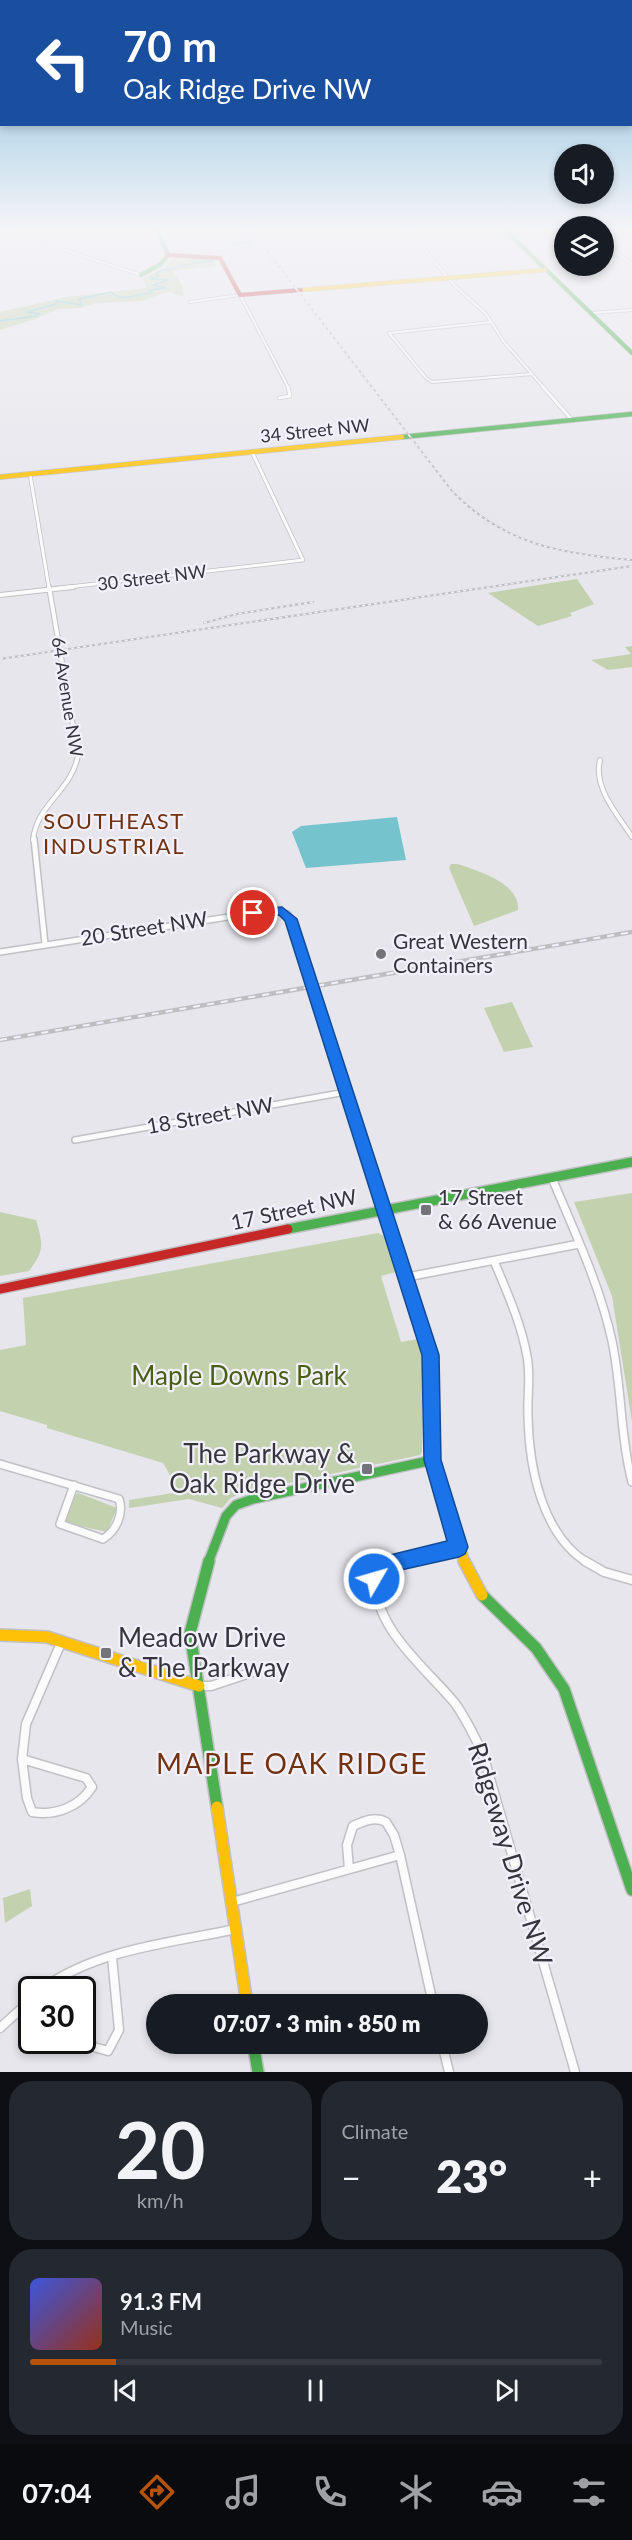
<!DOCTYPE html>
<html lang="en">
<head>
<meta charset="utf-8">
<style>
	body { margin:0; font-family:Lato,sans-serif; background:#242831; color:#f1f3f6; height:100vh; display:flex; flex-direction:column; font-size:22px; white-space:nowrap }
	* { box-sizing:border-box; margin:0 }
	p { font-size:20px; color:#9ea1a6 }
	.icon { flex:none; width:33px; height:33px; fill:none; stroke:currentColor; stroke-width:2; stroke-linecap:round; stroke-linejoin:round }
	.map { position:relative; height:2072px; overflow:hidden }
	.panel { display:flex; flex-direction:column; gap:9px; padding:9px; background:#0d0f14; flex:1 }
	.panel>* { flex:none }
	.guide { position:absolute; left:0px; top:0px; width:633px; height:126px; box-shadow:0 3px 9px #0003; background:#1a4fa0; color:#fff; overflow:hidden }
	.tools { position:absolute; left:554px; top:144px; display:grid; gap:12px }
	.tools a { display:grid; place-items:center; width:60px; height:60px; border-radius:50%; background:#171b24; box-shadow:0 3px 9px #0003; font-size:30px }
	.speed { position:absolute; left:18px; top:1976px; display:flex; gap:12px; font-size:30px; font-weight:700; text-align:center }
	.speed>* { display:grid; place-content:center; width:78px; height:78px; border-radius:50%; background:#171b24; box-shadow:0 3px 9px #0003; line-height:1 }
	.speed .limit { border:3px solid #111; border-radius:9px; background:#fff; color:#111 }
	.pin { position:absolute; display:grid; place-items:center; width:51px; height:51px; color:#fff; margin:-26px; border:3px solid #fff; border-radius:50%; box-shadow:0 2px 6px #0007 }
	.me { position:absolute; width:66px; margin:-33px; rotate:52deg; stroke-linejoin:round; filter:drop-shadow(0 0 4px #0008) }
	.turn { display:flex; align-items:center; gap:21px; height:126px; padding:0 24px; font-size:27px }
	.turn .icon { width:78px; height:78px; stroke-width:2.5 }
	.turn b { display:block; font-size:42px; line-height:51px }
	.big { font-size:45px; font-weight:800; line-height:1.1 }
	.panel .card { flex:1; display:flex; flex-direction:column; justify-content:center; gap:9px; min-width:0; padding:0 21px; border-radius:24px; background:#242831 }
	.panel .dial { align-items:center; gap:0 }
	.dial b { font-size:78px; line-height:1 }
	.song { display:flex; align-items:center; gap:18px }
	.cover { width:72px; height:72px; border-radius:9px; background:linear-gradient(135deg,hsl(230 70% 55%),hsl(10 70% 35%)) }
	.played { height:6px; border-radius:3px; background:linear-gradient(90deg,#b45309 15%,#363941 15%) }
	.keys { display:flex; justify-content:space-around; direction:ltr }
	.heat { display:flex; justify-content:space-between; align-items:center; font-size:33px; direction:ltr }
	.panel .tiles { flex:1; display:grid; gap:9px; grid-template-columns:1fr 1fr }
	.card:last-child { grid-column:span 2 }
	.trip { position:absolute; left:146px; top:1994px; width:342px; height:60px; border-radius:30px; background:#171b24; box-shadow:0 3px 9px #0003; font-weight:800; line-height:60px; text-align:center }
	.tab-bar { display:flex; height:96px; justify-content:space-around; align-items:center; background:#090b0e; color:#9ea1a6 }
	.tab-bar .icon { width:42px; height:42px }
	.tab-bar .on { color:#b45309 }
	.tab-bar b { font-size:27px; color:#f1f3f6 }
	.map>svg:first-child { display:block }
	.green { fill:#c3d1ae }
	.water { fill:#74c3cd }
	.lines { fill:none; stroke-linecap:round; stroke-linejoin:round }
	.stream { stroke:#74c3cd; stroke-width:1.5 }
	.street-far5-casing { stroke:#c0c0c5; stroke-width:4 }
	.street-far4-casing { stroke:#c0c0c5; stroke-width:4.5 }
	.street-far3-casing { stroke:#c0c0c5; stroke-width:6 }
	.street-far2-casing { stroke:#c0c0c5; stroke-width:8 }
	.street-far1-casing { stroke:#c0c0c5; stroke-width:10 }
	.street-casing { stroke:#c0c0c5; stroke-width:11 }
	.fast-far3-casing { stroke:#c0c0c5; stroke-width:5 }
	.fast-far2-casing { stroke:#c0c0c5; stroke-width:6 }
	.fast-far1-casing { stroke:#c0c0c5; stroke-width:12 }
	.fast-casing { stroke:#c0c0c5; stroke-width:14 }
	.slow-far3-casing { stroke:#c0c0c5; stroke-width:5 }
	.slow-far2-casing { stroke:#c0c0c5; stroke-width:6 }
	.slow-far1-casing { stroke:#c0c0c5; stroke-width:12 }
	.slow-casing { stroke:#c0c0c5; stroke-width:14 }
	.jam-far1-casing { stroke:#c0c0c5; stroke-width:5 }
	.jam-casing { stroke:#c0c0c5; stroke-width:12 }
	.street-far5 { stroke:#fbfbfc; stroke-width:2 }
	.street-far4 { stroke:#fbfbfc; stroke-width:3 }
	.street-far3 { stroke:#fbfbfc; stroke-width:4 }
	.street-far2 { stroke:#fbfbfc; stroke-width:5 }
	.street-far1 { stroke:#fbfbfc; stroke-width:7 }
	.street { stroke:#fbfbfc; stroke-width:8 }
	.fast-far3 { stroke:#4caf50; stroke-width:4 }
	.fast-far2 { stroke:#4caf50; stroke-width:4.5 }
	.fast-far1 { stroke:#4caf50; stroke-width:9 }
	.fast { stroke:#4caf50; stroke-width:11 }
	.slow-far3 { stroke:#ffc107; stroke-width:4 }
	.slow-far2 { stroke:#ffc107; stroke-width:4.5 }
	.slow-far1 { stroke:#ffc107; stroke-width:9 }
	.slow { stroke:#ffc107; stroke-width:11 }
	.jam-far1 { stroke:#c62828; stroke-width:4 }
	.jam { stroke:#c62828; stroke-width:9 }
	.rail-far1-casing { stroke:#bebec0; stroke-width:2 }
	.rail-casing { stroke:#bebec0; stroke-width:4.5 }
	.rail-far1 { stroke:#f3f0fd; stroke-width:1.5; stroke-dasharray:3; stroke-linecap:butt }
	.rail { stroke:#f3f0fd; stroke-width:2; stroke-dasharray:7; stroke-linecap:butt }
	.route { fill:#1a73e8; stroke:#114b97; stroke-width:1.5 }
	.poi-dot { fill:#747379; stroke:#f3f0fd; stroke-width:2 }
	.labels { text-anchor:middle; stroke-width:4.5; stroke-linejoin:round; paint-order:stroke }
	.far-street-label { font-size:18px; fill:#36353a; stroke:#f3f0fd }
	.street-label { font-size:21px; fill:#36353a; stroke:#f3f0fd }
	.poi-label { font-size:21px; fill:#36353a; stroke:#f3f0fd; text-anchor:start }
	.neighbourhood-label { font-size:22px; letter-spacing:1.5px; fill:#71320d; stroke:#f3f0fd }
	.near-park-label { font-size:26px; fill:#496012; stroke:#f3f0fd }
	.near-poi-label { font-size:26px; fill:#36353a; stroke:#f3f0fd; text-anchor:end }
	.near-street-label { font-size:26px; fill:#36353a; stroke:#f3f0fd }
	.near-quarter-label { font-size:28px; letter-spacing:1.5px; fill:#71320d; stroke:#f3f0fd }
</style>
</head>
<body>
<div class="map">
<svg width="632" height="2072" viewBox="0 0 632 2072">
	<rect width="100%" height="100%" fill="#e7e6ed"/>
	<path class="green" d="M175 257 212 258 216 266 173 271 182 285 184 296 176 295 170 291 142 301 96 303 81 308 58 309 35 319 0 330V312L66 297 145 288 146 285 142 279 164 268Z
		M577 579 594 604 570 613 572 616 538 626 488 593Z
		M632 646V667L608 670 591 660 631 654 625 647Z
		M451 864H458C478 871 520 883 518 910L474 926 449 868Z
		M512 1002 533 1047 504 1052 484 1008Z
		M632 1193V1422L612 1296 574 1202Z
		M0 1212 36 1220C43 1244 45 1250 29 1271L0 1276Z
		M378 1233 384 1236 396 1272 381 1276 401 1342 418 1339 423 1358 422 1452 420 1455 242 1493 231 1498 222 1508 189 1499 129 1508V1500L173 1493 171 1477 163 1463 47 1428V1425L0 1411V1350L26 1345 23 1298Z
		M78 1493 117 1508 107 1532 66 1523 64 1520 75 1495Z
		M30 1889 32 1906 5 1923 3 1898Z"/>
	<path class="water" d="M397 817 406 860 306 868 292 832 301 826Z"/>
	<g class="lines">
		<path class="stream" d="M245 230 253 238
			M232 243H239
			M241 243 252 241
			M0 321 36 316 39 314 27 312 56 304V301L82 305 79 299 111 292C121 304 140 292 153 293L149 290 166 288 153 285 168 280 150 279 159 276 156 274 158 272C173 269 200 260 214 261"/>
		<g class="street-far5-casing">
			<path id="street-far5" d="M3 230 141 275
				M408 230 454 285 486 314 504 342 545 389
				M510 235 564 231
				M603 241 632 265
				M190 302 240 295 289 389
				M591 313 632 310
				M491 322 389 333 426 378 432 382 532 374"/>
		</g>
		<g class="street-far4-casing">
			<path id="street-far4" d="M543 387 572 420
				M279 398 290 396 288 387
				M30 474 49 588
				M60 588 303 560 252 452"/>
		</g>
		<g class="street-far3-casing">
			<path id="street-far3" d="M0 595 73 587
				M600 760C593 788 618 815 632 837
				M33 840C37 803 72 791 78 755L49 587"/>
		</g>
		<g class="street-far2-casing">
			<path id="street-far2" d="M34 839 45 944
				M0 952 274 910 288 914 369 1159
				M75 1140 346 1092"/>
		</g>
		<g class="street-far1-casing">
			<path id="street-far1" d="M368 1158 385 1209
				M552 1178C574 1231 600 1285 612 1341 622 1388 620 1436 632 1482
				M494 1261C507 1292 521 1323 527 1356 531 1376 527 1396 528 1416 529 1465 541 1535 588 1563
				M407 1277 579 1244
				M0 1464 119 1499C124 1514 116 1531 103 1539L60 1524 74 1485
				M389 1563 458 1547"/>
		</g>
		<g class="street-casing">
			<path id="street" d="M396 1561 388 1563 374 1574C374 1629 422 1664 454 1702 465 1716 473 1735 482 1751L575 2072
				M585 1561 604 1572 632 1580
				M199 1686H211L265 1668
				M22 1759 86 1778 92 1787C79 1807 56 1816 32 1812L27 1798Z
				M22 1759 26 1724 61 1643
				M349 1869 347 1845 353 1826C364 1821 375 1816 386 1822L394 1835 400 1855
				M232 1902 400 1855 433 2004
				M42 1989C97 1949 171 1943 236 1929
				M0 2028 32 1999
				M82 2032 94 2047 108 2051 119 2030 112 1957
				M442 2043 449 2072"/>
		</g>
		<g class="fast-far3-casing">
			<path id="fast-far3" d="M157 230 168 255
				M505 230 632 353
				M141 275 161 264 168 255"/>
		</g>
		<g class="fast-far2-casing">
			<path id="fast-far2" d="M402 437 632 414"/>
		</g>
		<g class="fast-far1-casing">
			<path id="fast-far1" d="M288 1229 632 1162
				M208 1563 226 1516 236 1505 253 1499 433 1460"/>
		</g>
		<g class="fast-casing">
			<path id="fast" d="M209 1561 190 1633 217 1807
				M482 1595 536 1648 564 1689 632 1890
				M253 2043 258 2072"/>
		</g>
		<g class="slow-far3-casing">
			<path id="slow-far3" d="M301 290 545 270"/>
		</g>
		<g class="slow-far2-casing">
			<path id="slow-far2" d="M0 477 402 437"/>
		</g>
		<g class="slow-far1-casing">
			<path id="slow-far1" d="M385 1209 430 1355 433 1460 465 1563"/>
		</g>
		<g class="slow-casing">
			<path id="slow" d="M464 1561 482 1595
				M0 1635 47 1637 199 1686
				M217 1807 247 2004"/>
		</g>
		<g class="jam-far1-casing">
			<path id="jam-far1" d="M168 255 220 258 240 295 301 290"/>
		</g>
		<g class="jam-casing">
			<path id="jam" d="M0 1289 288 1229"/>
		</g>
		<use href="#street-far5" class="street-far5"/>
		<use href="#street-far4" class="street-far4"/>
		<use href="#street-far3" class="street-far3"/>
		<use href="#street-far2" class="street-far2"/>
		<use href="#street-far1" class="street-far1"/>
		<use href="#street" class="street"/>
		<use href="#fast-far3" class="fast-far3"/>
		<use href="#fast-far2" class="fast-far2"/>
		<use href="#fast-far1" class="fast-far1"/>
		<use href="#fast" class="fast"/>
		<use href="#slow-far3" class="slow-far3"/>
		<use href="#slow-far2" class="slow-far2"/>
		<use href="#slow-far1" class="slow-far1"/>
		<use href="#slow" class="slow"/>
		<use href="#jam-far1" class="jam-far1"/>
		<use href="#jam" class="jam"/>
		<g class="rail-far1-casing">
			<path id="rail-far1" d="M251 230 452 491C503 544 561 554 632 560
				M204 623 237 614 313 602
				M0 659 632 566"/>
		</g>
		<g class="rail-casing">
			<path id="rail" d="M0 1040 632 932"/>
		</g>
		<use href="#rail-far1" class="rail-far1"/>
		<use href="#rail" class="rail"/>
	</g>
	<linearGradient id="sky" x2="0" y2="1"><stop stop-color="#79badd"/><stop offset="0.44" stop-color="#f4f4f7"/><stop offset="1" stop-color="#f4f4f7" stop-opacity="0"/></linearGradient>
	<rect width="632" height="520" fill="url(#sky)"/>
	<path class="route" d="M282 907 297 919 439 1355 441 1460 468 1547 465 1554 459 1557 392 1572 384 1577 380 1585 374 1588 367 1585 364 1579 370 1564 382 1557 447 1541 424 1460 422 1355 285 921 279 915 253 917 247 913 253 909Z"/>
	<g class="poi-dot">
		<circle cx="381" cy="954" r="6"/>
		<rect x="420" y="1204" width="12" height="12" rx="3"/>
		<rect x="361" y="1463" width="12" height="12" rx="3"/>
		<rect x="100" y="1647" width="12" height="12" rx="3"/>
	</g>
	<g class="labels">
		<g class="far-street-label">
			<text transform="translate(315 431) rotate(-6)" y="6">34 Street NW</text>
			<text transform="translate(152 578) rotate(-7)" y="6">30 Street NW</text>
			<text transform="translate(67 697) rotate(81)" y="6">64 Avenue NW</text>
		</g>
		<g class="street-label">
			<text transform="translate(144 929) rotate(-9)" y="7">20 Street NW</text>
			<text transform="translate(210 1116) rotate(-10)" y="7">18 Street NW</text>
			<text transform="translate(294 1210) rotate(-12)" y="7">17 Street NW</text>
		</g>
		<g class="poi-label">
			<text x="393" y="949">Great Western<tspan x="393" dy="24">Containers</tspan></text>
			<text x="438" y="1205">17 Street<tspan x="438" dy="24">&amp; 66 Avenue</tspan></text>
		</g>
		<g class="neighbourhood-label">
			<text x="114" y="829">SOUTHEAST<tspan x="114" dy="25">INDUSTRIAL</tspan></text>
		</g>
		<g class="near-park-label">
			<text x="239" y="1385">Maple Downs Park</text>
		</g>
		<g class="near-poi-label">
			<text x="355" y="1463">The Parkway &amp;<tspan x="355" dy="30">Oak Ridge Drive</tspan></text>
			<text x="118" y="1647" text-anchor="start">Meadow Drive<tspan x="118" dy="30">&amp; The Parkway</tspan></text>
		</g>
		<g class="near-street-label">
			<text transform="translate(510 1854) rotate(73)" y="9">Ridgeway Drive NW</text>
		</g>
		<g class="near-quarter-label">
			<text x="292" y="1774">MAPLE OAK RIDGE</text>
		</g>
	</g>
</svg>
<div class="tools">
<a><svg class="icon" aria-label="sound" viewBox="0 0 24 24"><path d="M4 9h4l5-4v14l-5-4H4zM17 9q2 3 0 6"/></svg></a>
<a><svg class="icon" aria-label="layers" viewBox="0 0 24 24"><path d="M12 4l9 5-9 5-9-5zM3 14l9 5 9-5"/></svg></a>
</div>
<div class="speed"><div class="limit">30</div></div>
<div class="pin" style="left:253px;top:913px;background:#d93025"><svg class="icon" aria-label="arrive" viewBox="0 0 24 24"><path d="M6 21V4h12l-3 4 3 4H6"/></svg></div>
<svg class="me" style="left:374px;top:1579px" viewBox="-20 -20 40 40"><circle r="17" fill="#1a73e8" stroke="#fff" stroke-width="3"/><path d="M0-11L8 9 0 5-8 9z" fill="#fff"/></svg>
<div class="trip">07:07 · 3 min · 850 m</div>
<div class="guide">
<div class="turn"><svg class="icon" aria-label="left" viewBox="0 0 24 24"><path d="M17 20v-9H6M10 6l-5 5 5 5"/></svg><div><b>70 m</b>Oak Ridge Drive NW</div></div>
</div>
</div>
<section class="panel">
<div class="tiles">
<div class="card dial"><b>20</b><p>km/h</p></div>
<div class="card"><p>Climate</p>
<div class="heat"><a>−</a><b class="big">23°</b><a>+</a></div>
</div>
<div class="card">
<div class="song"><i class="cover"></i><div><b>91.3 FM</b><p>Music</p></div></div>
<div class="played"></div>
<div class="keys"><svg class="icon" aria-label="previous" viewBox="0 0 24 24"><path d="M18 5L8 12l10 7zM5 5v14"/></svg><svg class="icon" aria-label="pause" viewBox="0 0 24 24"><path d="M8 5v14M16 5v14"/></svg><svg class="icon" aria-label="next" viewBox="0 0 24 24"><path d="M6 5l10 7-10 7zM19 5v14"/></svg></div>
</div>
</div>
</section>
<nav class="tab-bar">
<b>07:04</b>
<svg class="icon on" aria-label="directions" viewBox="0 0 24 24"><path d="M12 3l9 9-9 9-9-9zM9 14v-3h6M13 9l2 2-2 2"/></svg>
<svg class="icon" aria-label="music" viewBox="0 0 24 24"><path d="M9 18V5l10-2v13"/><circle cx="6" cy="18" r="3"/><circle cx="16" cy="16" r="3"/></svg>
<svg class="icon" aria-label="phone" viewBox="0 0 24 24"><path d="M5 4h4l2 5-3 2q2 4 5 5l2-3 5 2v4C11 20 4 13 5 4z"/></svg>
<svg class="icon" aria-label="climate" viewBox="0 0 24 24"><path d="M12 3v18M4 7l16 10M4 17L20 7"/></svg>
<svg class="icon" aria-label="car" viewBox="0 0 24 24"><path d="M5 17H2v-5l4-1 3-4h7l3 4 3 1v5h-3M9 17h6M6 11h13"/><circle cx="7" cy="17" r="2"/><circle cx="17" cy="17" r="2"/></svg>
<svg class="icon" aria-label="filters" viewBox="0 0 24 24"><path d="M4 7h16M4 17h16"/><circle cx="9" cy="7" r="2"/><circle cx="15" cy="17" r="2"/></svg>
</nav>
</body>
</html>
